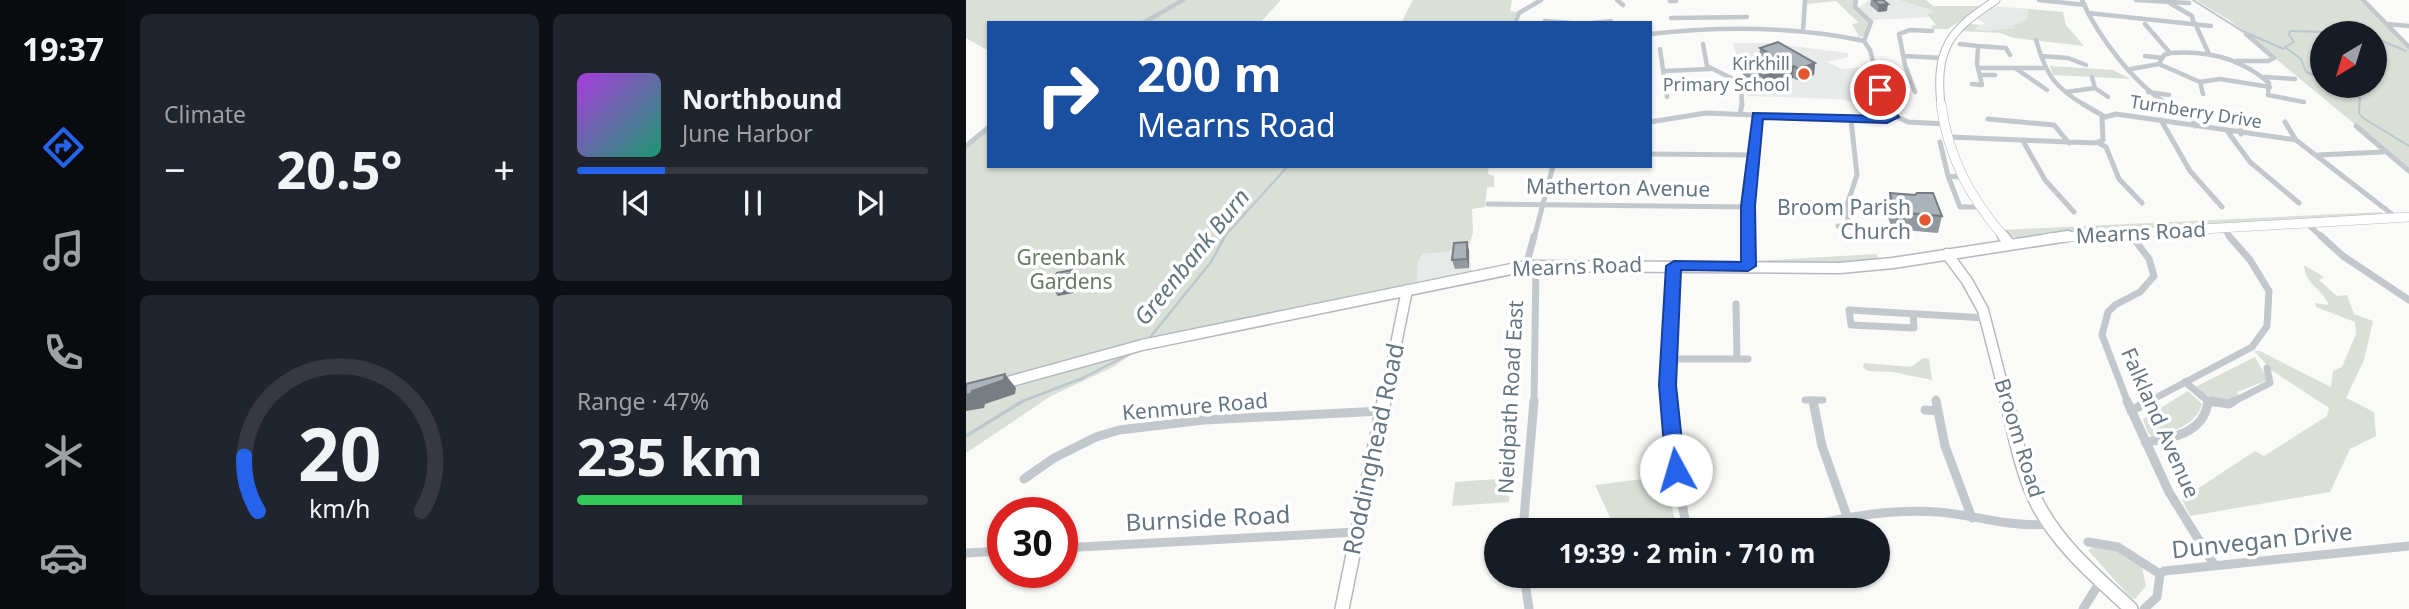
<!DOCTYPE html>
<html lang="en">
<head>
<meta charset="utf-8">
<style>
	body { margin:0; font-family:"Noto Sans",sans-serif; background:#20242c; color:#f1f3f6; height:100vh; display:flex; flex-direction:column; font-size:26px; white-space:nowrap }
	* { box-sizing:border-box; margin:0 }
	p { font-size:23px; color:#9ea1a6 }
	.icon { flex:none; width:38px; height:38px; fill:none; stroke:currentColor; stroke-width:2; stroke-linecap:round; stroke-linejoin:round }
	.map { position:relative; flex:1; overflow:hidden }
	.sheet { display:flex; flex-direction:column; gap:14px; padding:14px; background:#0d0f14; width:840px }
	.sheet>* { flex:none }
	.guide { position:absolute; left:21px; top:21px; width:665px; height:147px; border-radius:0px; box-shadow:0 2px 5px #0004; background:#1a4fa0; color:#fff; overflow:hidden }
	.needle { width:46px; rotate:218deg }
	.fabs { position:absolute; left:1344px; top:21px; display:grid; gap:14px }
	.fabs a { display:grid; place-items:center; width:77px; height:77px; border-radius:50%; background:#171b24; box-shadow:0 2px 5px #0004; font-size:35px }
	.speed { position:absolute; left:21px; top:497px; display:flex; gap:14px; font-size:35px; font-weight:700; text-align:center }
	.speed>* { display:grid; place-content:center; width:91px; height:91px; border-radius:50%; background:#171b24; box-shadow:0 2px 5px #0004; line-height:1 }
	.speed .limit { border:10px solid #d22; background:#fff; color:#111 }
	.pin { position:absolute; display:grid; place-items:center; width:60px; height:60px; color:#fff; margin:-30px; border:4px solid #fff; border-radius:50%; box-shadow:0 2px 7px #0007 }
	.me { position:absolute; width:77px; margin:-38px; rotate:354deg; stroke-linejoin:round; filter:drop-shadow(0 0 5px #0008) }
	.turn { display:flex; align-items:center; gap:24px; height:147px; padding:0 35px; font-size:32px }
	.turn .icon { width:91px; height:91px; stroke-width:2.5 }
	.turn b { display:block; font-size:49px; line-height:60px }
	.big { font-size:52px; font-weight:700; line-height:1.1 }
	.sheet .tile { flex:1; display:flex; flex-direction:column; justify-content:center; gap:10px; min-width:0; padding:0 24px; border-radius:10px; background:#20242c }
	.sheet .dial { align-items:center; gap:0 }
	.dial svg { height:182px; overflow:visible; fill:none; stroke:#363941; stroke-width:7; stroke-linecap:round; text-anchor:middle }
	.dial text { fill:#f1f3f6; stroke:none }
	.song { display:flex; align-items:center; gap:21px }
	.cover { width:84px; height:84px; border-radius:10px; background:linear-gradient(135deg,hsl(280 70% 55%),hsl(160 70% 35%)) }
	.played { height:7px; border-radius:4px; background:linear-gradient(90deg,#2563eb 25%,#363941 25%) }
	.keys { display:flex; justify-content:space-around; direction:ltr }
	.heat { display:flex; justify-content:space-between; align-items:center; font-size:38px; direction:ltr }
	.charge { height:10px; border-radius:5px; background:linear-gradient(90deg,#34c759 47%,#363941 0) }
	.sheet .tiles { flex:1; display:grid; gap:14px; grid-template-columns:repeat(2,1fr) }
	.trip { position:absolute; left:518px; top:518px; width:406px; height:70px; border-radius:35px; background:#171b24; box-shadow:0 2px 5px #0004; font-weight:700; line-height:70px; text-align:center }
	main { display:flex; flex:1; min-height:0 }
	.menu { display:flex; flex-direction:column; width:126px; justify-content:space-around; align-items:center; background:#090b0e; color:#9ea1a6 }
	.menu .icon { width:49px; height:49px }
	.menu .on { color:#2563eb }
	.menu b { font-size:32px; color:#f1f3f6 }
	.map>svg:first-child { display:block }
	.built { fill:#e8e9e9 }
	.green { fill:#dadfd7; fill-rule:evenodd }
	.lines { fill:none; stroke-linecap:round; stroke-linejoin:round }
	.stream-far2 { stroke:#bbc7cb; stroke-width:2 }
	.stream-far1 { stroke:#bbc7cb; stroke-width:2.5 }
	.stream { stroke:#bbc7cb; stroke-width:3.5 }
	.secondary-far3-casing { stroke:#b3babf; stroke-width:9 }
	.secondary-far2-casing { stroke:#b3babf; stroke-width:10 }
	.secondary-far1-casing { stroke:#b3babf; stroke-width:13 }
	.secondary-casing { stroke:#b3babf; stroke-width:16 }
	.street-far3 { stroke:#c3c8cc; stroke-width:4.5 }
	.street-far2 { stroke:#c3c8cc; stroke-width:5 }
	.street-far1 { stroke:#c3c8cc; stroke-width:7 }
	.street { stroke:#c3c8cc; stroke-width:9 }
	.secondary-far3 { stroke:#fff; stroke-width:7 }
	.secondary-far2 { stroke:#fff; stroke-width:9 }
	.secondary-far1 { stroke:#fff; stroke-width:10 }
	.secondary { stroke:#fff; stroke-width:13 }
	.wall { fill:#929a9f }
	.shaded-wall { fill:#777d82 }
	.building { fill:#aab3b9; stroke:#777d82; stroke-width:2 }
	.route { fill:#2563eb; stroke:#184099; stroke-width:2 }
	.poi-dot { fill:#e4572e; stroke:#fff; stroke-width:2.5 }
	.labels { text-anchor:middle; stroke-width:7; stroke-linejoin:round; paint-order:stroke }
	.far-poi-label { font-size:18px; fill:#657683; stroke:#fff; text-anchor:end }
	.far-street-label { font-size:18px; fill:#657683; stroke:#fff }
	.street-label { font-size:21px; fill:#657683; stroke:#fff }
	.poi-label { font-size:21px; fill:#657683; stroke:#fff; text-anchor:end }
	.park-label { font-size:21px; fill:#687a64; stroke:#fff }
	.water-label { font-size:23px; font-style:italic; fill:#60757c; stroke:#fff }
	.near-street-label { font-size:24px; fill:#657683; stroke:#fff }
</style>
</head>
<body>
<main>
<nav class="menu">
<b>19:37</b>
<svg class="icon on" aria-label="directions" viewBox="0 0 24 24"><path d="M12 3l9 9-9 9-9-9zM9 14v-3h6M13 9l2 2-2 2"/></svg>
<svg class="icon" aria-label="music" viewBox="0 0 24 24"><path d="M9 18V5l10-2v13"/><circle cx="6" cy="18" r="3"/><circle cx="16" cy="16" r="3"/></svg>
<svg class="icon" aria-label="phone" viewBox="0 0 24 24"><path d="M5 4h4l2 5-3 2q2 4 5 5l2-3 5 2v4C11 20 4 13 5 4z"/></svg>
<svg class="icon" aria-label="climate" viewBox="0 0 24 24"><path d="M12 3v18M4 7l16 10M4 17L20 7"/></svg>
<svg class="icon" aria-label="car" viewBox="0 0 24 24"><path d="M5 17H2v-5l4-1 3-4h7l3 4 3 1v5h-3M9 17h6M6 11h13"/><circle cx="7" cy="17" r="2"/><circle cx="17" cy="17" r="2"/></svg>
</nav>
<section class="sheet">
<div class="tiles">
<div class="tile"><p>Climate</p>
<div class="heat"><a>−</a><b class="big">20.5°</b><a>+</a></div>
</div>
<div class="tile">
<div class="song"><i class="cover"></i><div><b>Northbound</b><p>June Harbor</p></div></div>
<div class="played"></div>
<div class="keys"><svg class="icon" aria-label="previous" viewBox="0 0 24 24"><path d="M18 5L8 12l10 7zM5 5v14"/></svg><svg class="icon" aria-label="pause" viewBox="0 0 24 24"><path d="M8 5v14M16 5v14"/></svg><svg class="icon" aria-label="next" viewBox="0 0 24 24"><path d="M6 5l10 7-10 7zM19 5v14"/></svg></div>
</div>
<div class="tile dial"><svg viewBox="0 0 100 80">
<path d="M14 69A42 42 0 1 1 86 69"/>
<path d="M14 69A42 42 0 0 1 8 45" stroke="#2563eb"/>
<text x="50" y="56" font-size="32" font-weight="700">20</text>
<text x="50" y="72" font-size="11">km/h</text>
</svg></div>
<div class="tile"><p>Range · 47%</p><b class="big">235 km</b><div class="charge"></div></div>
</div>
</section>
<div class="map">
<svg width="1443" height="609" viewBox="0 0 1443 609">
	<rect width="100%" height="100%" fill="#fafaf8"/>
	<path class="built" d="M903 0H933L958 6 966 10 967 13 962 14 965 17 906 20 893 7Z
		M1029 6 1062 9 1061 19 1045 29 1021 31 1007 29 1019 23 1011 19Z
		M767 43H803L882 53V57L861 62 877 69 898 67 905 76 912 105 870 99 782 96Z
		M504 250 505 272 449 282 452 261 457 254Z"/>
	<path class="green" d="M0 0H215L175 23H23V51L0 38Z
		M218 0H315L294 23H179Z
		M447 0H546L544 11 551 12 546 23H435Z
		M841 0H889L888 3 903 21 898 36 889 38 893 36 886 24 893 23 870 1 841 4Z
		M933 0H960L967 6H1017L982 29H967L965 26 970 25 961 14 967 13 966 10Z
		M1230 0H1397L1443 47V169L1263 20ZM1356 33H1409V86H1356Z
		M1062 9 1097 12 1100 25 1118 46 1048 38 1034 33 995 31 1004 24 1015 25 1008 29 1021 31 1049 28 1047 26 1061 19Z
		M1084 66 1147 70 1165 79 1087 75Z
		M23 129V166H523L522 174 528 176V187H521L519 207 506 209 507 232 502 250 457 254 452 261 451 283 171 351 147 367 85 396 0 453V147Z
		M1416 212V216L1072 234C1059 239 1046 241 1035 230Z
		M910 254 914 260 938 255 941 257 899 264H794L789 261Z
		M1338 265 1358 277 1353 280 1371 296 1381 295 1388 314 1407 321 1398 360 1380 398 1408 412 1410 436 1384 449 1364 492 1224 516 1216 499 1289 451 1298 456 1361 416 1363 408 1305 370 1288 351H1294L1365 387 1367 371 1376 367 1390 334 1389 322 1350 307 1349 303 1363 305C1356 288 1339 285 1338 265Z
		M1289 357 1302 380 1271 392 1275 397C1257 403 1244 399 1229 387Z
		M957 358 963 359 966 380 927 372 902 371 897 367 898 363 945 367Z
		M1222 391 1236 404C1230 425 1207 432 1187 437L1182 433 1177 419Z
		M700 476 710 527 694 530H650L629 485Z
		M545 478 543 502 486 506 489 482Z
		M1133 545 1147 549 1176 567 1180 586 1169 599 1165 598 1122 550Z"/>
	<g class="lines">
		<path class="stream-far2" d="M1227 0 1276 31 1318 49
			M1409 38 1440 51
			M1356 78 1340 72 1335 59 1319 47 1328 42 1323 35 1324 31 1394 33
			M1373 86 1394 98 1393 113 1397 118 1443 146
			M257 238 322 166"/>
		<path class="stream-far1" d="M182 340 245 262 259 236
			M52 403 117 378 169 351"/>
		<path class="stream" d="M0 436 57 401"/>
		<g class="secondary-far3-casing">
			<path id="secondary-far3" d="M975 106C969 48 983 31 1030 0"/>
		</g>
		<g class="secondary-far2-casing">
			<path id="secondary-far2" d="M975 104C982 157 1004 198 1039 238
				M1083 238 1443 217"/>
		</g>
		<g class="secondary-far1-casing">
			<path id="secondary-far1" d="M1037 236 1043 243
				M981 254 1001 281 1017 310 1041 403
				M31 385 176 345 560 266 874 268 927 263 1102 236
				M418 403 441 290"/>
		</g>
		<g class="secondary-casing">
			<path id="secondary" d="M1041 401C1049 436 1056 473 1072 505 1094 547 1131 577 1165 609
				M376 609 418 401"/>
		</g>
		<path class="street-far3" d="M651 0 657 5
			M890 0 889 7 905 22 898 41
			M1073 0 1119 5
			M1116 0C1131 35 1171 89 1206 106
			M1170 0 1223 3
			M1397 0 1443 47
			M704 1H710
			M1202 2 1226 16 1228 24
			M1122 13 1245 26
			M705 18 781 17
			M579 21 605 23
			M177 23 217 0
			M549 23 553 13 575 0
			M627 23 645 21
			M1179 24 1204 53
			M1421 24 1443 26
			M1231 28 1243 54
			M837 31 839 0
			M684 34C756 26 827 26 898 41
			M1070 40C1080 75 1088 87 1120 106
			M898 41 904 50 919 106
			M737 44 741 66 775 83 776 106
			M994 44 1012 46
			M694 49 701 97
			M937 56 976 58
			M1075 56 1102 58 1120 65
			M1179 56 1196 58
			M1271 61H1302L1308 58 1280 34
			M1193 64 1234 82 1254 79 1304 87
			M1013 68H1078
			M1049 68 1081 90
			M1165 69 1193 64 1198 55 1204 53C1241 50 1275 58 1303 83L1302 95 1338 102
			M698 71 744 69
			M1015 75H1029
			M1126 77 1129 88 1142 97
			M1299 77 1329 79
			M1234 82 1237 94
			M1006 84 1016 85 1011 64 1012 46 1040 48 1044 55
			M949 92 939 65 933 34 944 30 966 31
			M1100 92 1129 88
			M1182 92 1203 95"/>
		<path class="street-far2" d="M919 104 921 112 942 122 979 124
			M1117 104 1139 117
			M1202 104 1226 116 1229 126
			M774 114 776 104
			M1263 115 1273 123 1275 134
			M1022 119 1088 125 1103 143
			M1195 120 1224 171 1256 207
			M684 122 740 113 912 120 927 117
			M1319 122 1330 140 1431 218
			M1390 126 1443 171
			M1262 132 1284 162 1333 203
			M983 137 1129 143 1137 140 1136 118 1150 114 1330 140
			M1057 141 1079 180 1108 212
			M974 142 982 176 995 177
			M1133 143 1140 147 1153 179 1176 203
			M0 146 23 127
			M684 154 787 155
			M1352 155 1417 152
			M982 176 994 207H1015
			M522 204 782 207
			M1341 224 1357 238
			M872 226H892
			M882 226 881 205 891 175 885 120
			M1257 229 1265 238
			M1164 234 1167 238
			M568 238 587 166
			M782 238V207L791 115"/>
		<path class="street-far1" d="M782 236V266
			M1355 236 1377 256 1443 300
			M560 266 568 236
			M770 304 771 358
			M947 314 948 328 885 325 883 310 1020 318
			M702 359H782
			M1219 382 1242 401
			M970 399 971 403
			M839 400H857
			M847 400V403
			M568 403 570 265
			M704 403 708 266
			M1162 403 1136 335 1142 312 1149 305 1174 292 1188 276 1183 259 1166 236
			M1180 403 1286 347 1301 326 1303 291 1284 260 1263 236
			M1242 403H1257
			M1265 403 1304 383 1301 368"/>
		<path class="street" d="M704 401 709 464 721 530
			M847 401 856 446 882 519
			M970 401 979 446 1006 518
			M1161 401 1203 492 1249 566
			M1244 401 1263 404 1268 401
			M959 410 972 411
			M1165 411 1183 401
			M1179 442C1205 439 1239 433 1242 401
			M58 479 88 458 130 437 153 430 238 420 416 411
			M557 530 568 401
			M823 530C872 519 921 508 972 512 1010 515 1044 528 1083 524
			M1122 542 1152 547 1194 574
			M96 548 391 532
			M0 553 37 551
			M558 576 563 609
			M1117 609 1134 582
			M1178 609 1191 597 1194 574 1198 571 1443 546"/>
		<use href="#secondary-far3" class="secondary-far3"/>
		<use href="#secondary-far2" class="secondary-far2"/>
		<use href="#secondary-far1" class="secondary-far1"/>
		<use href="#secondary" class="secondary"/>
	</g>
	<path class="wall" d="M905 0H917L921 11 912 12 904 5Z
		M794 48 849 63 848 75 831 80 827 78 796 88 777 75V64L793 58Z
		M924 193 976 216 972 233 926 229 920 211Z
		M501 242 503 251V268L489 269 486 260Z"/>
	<path class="shaded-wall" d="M922 4 921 11 912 12 913 5Z
		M849 63 848 75 831 80 832 69Z
		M828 66 827 78 796 88 797 76Z
		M501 242 503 251V268L501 259Z
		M106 270 112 279 107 293 92 296 85 287Z
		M39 374 50 388 49 394 19 404 18 408 0 411V395L6 391Z"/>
	<path class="building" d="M908 0H917L922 4 913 5Z
		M812 42 849 63 832 69 828 66 797 76 777 64 804 54 794 48Z
		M924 193 949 195 951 193H967L976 216 929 212Z
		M501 242V259L486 260 488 243Z
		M106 270 100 284 85 287 91 273Z
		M39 374 38 380 6 391 5 394 0 395V384Z"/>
	<path class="route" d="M914 86 920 90 924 107 933 117 921 123 797 119 789 206 790 266 782 271 715 270 710 385 719 470 717 476 710 478 703 476 700 470 693 385 700 266 708 261 775 262V206L787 113 920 116 912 108 909 90Z"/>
	<g class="poi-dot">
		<circle cx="838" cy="74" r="7"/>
		<circle cx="959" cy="220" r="7"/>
	</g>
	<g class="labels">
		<g class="far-poi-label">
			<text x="824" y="70">Kirkhill<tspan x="824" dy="21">Primary School</tspan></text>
		</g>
		<g class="far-street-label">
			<text transform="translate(1230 112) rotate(9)" y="6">Turnberry Drive</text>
		</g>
		<g class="street-label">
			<text transform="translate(652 188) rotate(1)" y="7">Matherton Avenue</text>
			<text transform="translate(1175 233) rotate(-3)" y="7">Mearns Road</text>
			<text transform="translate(611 267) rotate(-2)" y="7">Mearns Road</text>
			<text transform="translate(545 397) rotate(-87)" y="7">Neidpath Road East</text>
			<text transform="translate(229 407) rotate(-5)" y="7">Kenmure Road</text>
			<text transform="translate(1194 423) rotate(66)" y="7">Falkland Avenue</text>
			<text transform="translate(1053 438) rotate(73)" y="7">Broom Road</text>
		</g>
		<g class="poi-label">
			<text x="945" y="215">Broom Parish<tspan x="945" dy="24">Church</tspan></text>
		</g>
		<g class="park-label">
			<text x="105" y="265">Greenbank<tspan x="105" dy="24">Gardens</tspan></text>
		</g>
		<g class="water-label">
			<text transform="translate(226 257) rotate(-51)" y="8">Greenbank Burn</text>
		</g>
		<g class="near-street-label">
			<text transform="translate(408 449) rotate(-78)" y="8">Roddinghead Road</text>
			<text transform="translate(242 519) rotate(-3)" y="8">Burnside Road</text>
			<text transform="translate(1296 541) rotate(-6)" y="8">Dunvegan Drive</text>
		</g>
	</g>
</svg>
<div class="fabs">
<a><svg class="needle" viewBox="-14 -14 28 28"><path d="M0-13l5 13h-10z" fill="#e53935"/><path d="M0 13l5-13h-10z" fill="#9ea1a6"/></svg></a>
</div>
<div class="speed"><div class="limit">30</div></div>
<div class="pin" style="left:914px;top:90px;background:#d93025"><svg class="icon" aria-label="arrive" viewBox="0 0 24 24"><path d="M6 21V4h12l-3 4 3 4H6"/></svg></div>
<svg class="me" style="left:710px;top:470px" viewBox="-20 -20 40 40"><circle r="19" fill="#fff"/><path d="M0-13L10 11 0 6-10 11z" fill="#2563eb"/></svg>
<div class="trip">19:39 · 2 min · 710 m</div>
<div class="guide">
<div class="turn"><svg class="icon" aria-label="right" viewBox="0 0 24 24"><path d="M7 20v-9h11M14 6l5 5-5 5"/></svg><div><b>200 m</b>Mearns Road</div></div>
</div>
</div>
</main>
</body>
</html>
